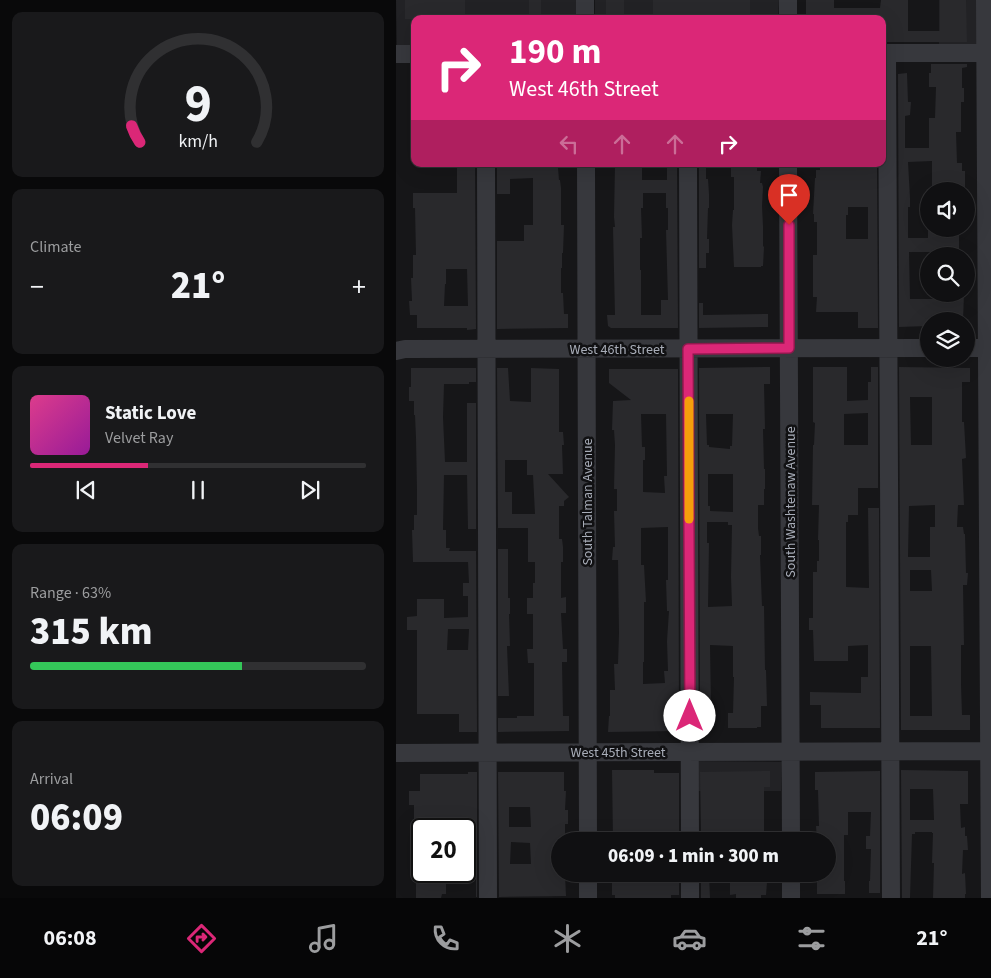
<!DOCTYPE html>
<html lang="en">
<head>
<meta charset="utf-8">
<style>
	body { margin:0; font-family:"Source Sans 3",sans-serif; background:#19191b; color:#f1f3f6; height:100vh; display:flex; flex-direction:column; font-size:19px; white-space:nowrap }
	* { box-sizing:border-box; margin:0 }
	p { font-size:16px; color:#9c9d9f }
	.icon { flex:none; width:28px; height:28px; fill:none; stroke:currentColor; stroke-width:2; stroke-linecap:round; stroke-linejoin:round }
	.map { position:relative; flex:1; overflow:hidden }
	.side { display:flex; flex-direction:column; gap:12px; padding:12px; background:#09090a; width:396px }
	.side>* { flex:none }
	.banner { position:absolute; left:15px; top:15px; width:475px; height:152px; border-radius:10px; box-shadow:0 5px 20px #0002,0 0 0 1px #303032; background:#db2777; color:#fff; overflow:hidden }
	.tools { position:absolute; left:524px; top:182px; display:grid; gap:10px }
	.tools a { display:grid; place-items:center; width:55px; height:55px; border-radius:50%; background:#101012; box-shadow:0 5px 20px #0002,0 0 0 1px #303032; font-size:25px }
	.speed { position:absolute; left:15px; top:818px; display:flex; gap:10px; font-size:25px; font-weight:700; text-align:center }
	.speed>* { display:grid; place-content:center; width:65px; height:65px; border-radius:50%; background:#101012; box-shadow:0 5px 20px #0002,0 0 0 1px #303032; line-height:1 }
	.speed .limit { border:2px solid #111; border-radius:8px; background:#fff; color:#111 }
	.pin { position:absolute; display:grid; place-items:center; width:42px; height:42px; color:#fff; margin:-51px -21px; border-radius:50% 50% 50% 0; rotate:-45deg; box-shadow:0 0 5px #0007 }
	.pin .icon { rotate:45deg }
	.me { position:absolute; width:55px; margin:-28px; rotate:0deg; stroke-linejoin:round; filter:drop-shadow(0 0 4px #0008) }
	.turn { display:flex; align-items:center; gap:18px; height:105px; padding:0 15px; font-size:22px }
	.turn .icon { width:65px; height:65px; stroke-width:2.5 }
	.turn b { display:block; font-size:35px; line-height:42px }
	.lanes { display:flex; align-items:center; height:48px; padding:0 15px; background:#0003; justify-content:center; gap:25px; direction:ltr }
	.lanes .off { opacity:.35 }
	.big { font-size:38px; font-weight:800; line-height:1.1 }
	.side .card { flex:1; display:flex; flex-direction:column; justify-content:center; gap:8px; min-width:0; padding:0 18px; border-radius:10px; background:#19191b }
	.side .dial { align-items:center; gap:0 }
	.dial svg { height:130px; overflow:visible; fill:none; stroke:#303032; stroke-width:7; stroke-linecap:round; text-anchor:middle }
	.dial text { fill:#f1f3f6; stroke:none }
	.song { display:flex; align-items:center; gap:15px }
	.cover { width:60px; height:60px; border-radius:8px; background:linear-gradient(135deg,hsl(330 70% 55%),hsl(300 70% 35%)) }
	.played { height:5px; border-radius:2px; background:linear-gradient(90deg,#db2777 35%,#303032 35%) }
	.keys { display:flex; justify-content:space-around; direction:ltr }
	.heat { display:flex; justify-content:space-between; align-items:center; font-size:28px; direction:ltr }
	.charge { height:8px; border-radius:4px; background:linear-gradient(90deg,#34c759 63%,#303032 0) }
	.trip { position:absolute; left:155px; top:832px; width:285px; height:50px; border-radius:25px; background:#101012; box-shadow:0 5px 20px #0002,0 0 0 1px #303032; font-weight:800; line-height:50px; text-align:center }
	.tab-bar { display:flex; height:80px; justify-content:space-around; align-items:center; background:#060607; color:#9c9d9f }
	.tab-bar .icon { width:35px; height:35px }
	.tab-bar .active { color:#db2777 }
	.tab-bar b { font-size:22px; color:#f1f3f6 }
	main { display:flex; flex:1; min-height:0 }
	.map>svg:first-child { display:block }
	.built { fill:#222225 }
	.building { fill:#29292c; fill-rule:evenodd }
	.lines { fill:none; stroke-linecap:round; stroke-linejoin:round }
	.minor { stroke:#37383d; stroke-width:18 }
	.route-casing { stroke:#8e194d; stroke-width:12 }
	.route { stroke:#db2777; stroke-width:9 }
	.slow { stroke:#f59e0b; stroke-width:9 }
	.labels { text-anchor:middle; stroke-width:5; stroke-linejoin:round; paint-order:stroke }
	.street-label { font-size:14px; fill:#a8adb8; stroke:#111113 }
</style>
</head>
<body>
<main>
<section class="side">
<div class="card dial"><svg viewBox="0 0 100 80">
<path d="M14 69A42 42 0 1 1 86 69"/>
<path d="M14 69A42 42 0 0 1 9 59" stroke="#db2777"/>
<text x="50" y="56" font-size="32" font-weight="700">9</text>
<text x="50" y="72" font-size="11">km/h</text>
</svg></div>
<div class="card"><p>Climate</p>
<div class="heat"><a>−</a><b class="big">21°</b><a>+</a></div>
</div>
<div class="card">
<div class="song"><i class="cover"></i><div><b>Static Love</b><p>Velvet Ray</p></div></div>
<div class="played"></div>
<div class="keys"><svg class="icon" aria-label="previous" viewBox="0 0 24 24"><path d="M18 5L8 12l10 7zM5 5v14"/></svg><svg class="icon" aria-label="pause" viewBox="0 0 24 24"><path d="M8 5v14M16 5v14"/></svg><svg class="icon" aria-label="next" viewBox="0 0 24 24"><path d="M6 5l10 7-10 7zM19 5v14"/></svg></div>
</div>
<div class="card"><p>Range · 63%</p><b class="big">315 km</b><div class="charge"></div></div>
<div class="card"><p>Arrival</p><b class="big">06:09</b></div>
</section>
<div class="map">
<svg width="595" height="898" viewBox="0 0 595 898">
	<rect width="100%" height="100%" fill="#161618"/>
	<path class="built" d="M0 0H182V19H19V54H1Z
		M199 0H383L382 19H199Z
		M543 0H582V53H543Z
		M294 761 386 762 385 791H294Z"/>
	<path class="building" d="M9 0H69V19H9Z
		M133 0H145V19H133Z
		M210 0H228V19H210Z
		M257 0H354V17L257 19Z
		M410 0H438V8H484L485 0H512V31H544V0H570L571 42H486V19H410Z
		M535 64H571V67L566 68V88H568V102H565V132H560L561 163H566V171H569V191H536V161L512 162 514 198V207H512V238H532V229H563V252H562V256H535L536 252H513L514 299H542V294H568L567 321H532V326L503 327 502 74 511 73 512 102H515L514 115 509 116V148H533V118H539L540 87H533V73H535Z
		M61 164H79L80 329 71 330V328H21V315H14L13 301H16L15 278H17V255H20L19 208H17V193H61ZM50 269H71L72 306H48L49 284H50Z
		M101 164H149V166H160V168H162L163 180H164L165 188V225H168L167 253H166V268H165V293H167L168 314H172V328L101 329V241H128V225H137V178L114 179V194H101Z
		M303 164H310V179H312L313 194V208H312L311 239H313V253H310V268H303Z
		M335 164H361V171H365L364 183H366L367 187 366 206 367 226V246L368 247 367 266H365V267H338L336 225 337 210H338V177H335Z
		M424 164H481L482 328H462V312H420L421 297H417V255H421V222H418V214H417L419 178H420V170H424ZM452 207H472V239H450V215H452Z
		M219 165H246V180H271V165H281L282 328H215L212 326 211 315H219L217 227H219L218 217ZM247 193H270V208H272V230H270L272 300H265V315H245V270H244V238H246L245 208H247Z
		M303 303H307V315L372 314V327L303 328Z
		M374 367V384H368L369 429H367L368 469H369V489H368V505H362V528L363 536H365V555H364L366 606H368L369 670H370L371 706H365V727H361V728H332V713H337L338 677H337V646L314 645 315 706H312V729H304L303 368ZM310 414H337L336 446H334V449L313 447V445H311ZM312 474H337V512L314 511V506H312ZM311 522H332V525H336L335 577 336 606 312 607 313 543H311Z
		M417 367H451V401L472 400V382H475V367H482V488H462V515H452V522H450V587L473 588 472 508H483L484 728H425V705H414V692L465 693V677H472V645L452 646V661H418L417 630H413V618H417V572H421V561H423V540H422L423 505H416L417 445H418L419 423 417 422ZM472 413V445H448V414Z
		M503 367 574 368V382H566V422H568L570 458 566 459 568 505H562L561 527H567L568 534H569L570 573H572L571 585H567L568 645H565V684L566 715H574V730H505ZM514 397H536V445H515ZM539 505V527H534V557H512L513 506ZM514 570H535L536 591H514ZM514 646H535L536 716H514Z
		M15 368H80V382H73V384H48L47 417 49 462H71V403H80V529H72L71 475H48L47 530H50V548H54L53 551H80L81 732H63V714H21V630H11V617L21 616V599H48V618L72 617V596H67V583H73L72 562H17L16 530H18V515H21V490L20 438 19 415H18V401H13V387H15ZM52 629H73L72 650H51Z
		M101 368H112L114 401 135 402V368L163 369V432H167L168 445H166L167 474H152L173 497 168 501V506H163V539H166L167 547V562H165V598L170 597V613H165L167 649H171V662H166L167 716H173V731L102 732V718H121V716H138V663H132L131 649H137V614H131V598H137V583H139V562H132V528H102ZM109 460H131V475H137L139 514H116V492H109Z
		M213 369H282L283 731 212 732 213 716H214V690H219L218 664H222L223 633 222 560H216L217 547H219L218 511H221V489H218L219 445 218 430H216L217 401 235 400 213 383ZM245 414H270L271 476H268L269 493 247 492V460H249V447H246ZM272 527V580H270L271 611H273L271 641 272 671H268L269 683 247 684V662H248V602H250L248 565H245V528Z
		M102 549H112V598H114V614H113L114 646H111L113 696H102Z
		M216 770H258V773H283V841H217Z
		M505 770 572 771V804H564L565 828 569 827V836H571L572 850H567L566 874 569 873 570 894H569V898H537L538 863H536L537 833H536V832H519V834H516L514 898H506ZM514 789H537L538 820H514Z
		M374 771V787H368V835H305L304 772Z
		M484 771V893H473V881H474L475 849H470V836H474L475 812H452V835H448V881H449V894H421V882H423V874H431V841H421L420 826H423L422 790H419V772Z
		M72 772H81V897H80V879H73L72 851H70V829H18V805H13V791H24V774H72Z
		M102 772H168V791H170L169 810H172V824H169V841H164V874H169L170 896 103 897ZM113 807H134L135 827H113ZM115 842 134 843 135 864H114Z
		M216 874H283V895H275V898H219V895H216Z
		M305 874H313L314 898H305Z
		M334 874H367V881L371 882 370 895H365V898H340V894L334 895Z
		M50 881V894H46L45 898H20V882Z"/>
	<g class="lines">
		<path class="minor" d="M189 0V19
			M392 0V19
			M589 0 594 898
			M486 53H595
			M491 53 495 898
			M0 54H19
			M90 164 92 898
			M190 164 192 841
			M292 164 294 841
			M392 164 395 841
			M570 348H595
			M0 351 9 349 532 348
			M0 753 595 751
			M192 874V898
			M294 874V898
			M395 874V898"/>
	</g>
	<g class="lines">
		<g class="route-casing">
			<path id="route" d="M294 716 292 349 393 348V225"/>
		</g>
		<use href="#route" class="route"/>
		<path class="slow" d="M293 401V519"/>
	</g>
	<g class="labels">
		<g class="street-label">
			<text x="221" y="354">West 46th Street</text>
			<text transform="translate(191 502) rotate(-90)" y="5">South Talman Avenue</text>
			<text transform="translate(394 502) rotate(-90)" y="5">South Washtenaw Avenue</text>
			<text x="222" y="757">West 45th Street</text>
		</g>
	</g>
</svg>
<div class="tools">
<a><svg class="icon" aria-label="sound" viewBox="0 0 24 24"><path d="M4 9h4l5-4v14l-5-4H4zM17 9q2 3 0 6"/></svg></a>
<a><svg class="icon" aria-label="search" viewBox="0 0 24 24"><circle cx="10" cy="10" r="6"/><path d="M15 15l6 6"/></svg></a>
<a><svg class="icon" aria-label="layers" viewBox="0 0 24 24"><path d="M12 4l9 5-9 5-9-5zM3 14l9 5 9-5"/></svg></a>
</div>
<div class="speed"><div class="limit">20</div></div>
<div class="pin" style="left:393px;top:225px;background:#d93025"><svg class="icon" aria-label="arrive" viewBox="0 0 24 24"><path d="M6 21V4h12l-3 4 3 4H6"/></svg></div>
<svg class="me" style="left:294px;top:716px" viewBox="-20 -20 40 40"><circle r="19" fill="#fff"/><path d="M0-13L10 11 0 6-10 11z" fill="#db2777"/></svg>
<div class="trip">06:09 · 1 min · 300 m</div>
<div class="banner">
<div class="turn"><svg class="icon" aria-label="right" viewBox="0 0 24 24"><path d="M7 20v-9h11M14 6l5 5-5 5"/></svg><div><b>190 m</b>West 46th Street</div></div>
<div class="lanes"><svg class="icon off" aria-label="left" viewBox="0 0 24 24"><path d="M17 20v-9H6M10 6l-5 5 5 5"/></svg><svg class="icon off" aria-label="ahead" viewBox="0 0 24 24"><path d="M12 20V5M6 11l6-6 6 6"/></svg><svg class="icon off" aria-label="ahead" viewBox="0 0 24 24"><path d="M12 20V5M6 11l6-6 6 6"/></svg><svg class="icon" aria-label="right" viewBox="0 0 24 24"><path d="M7 20v-9h11M14 6l5 5-5 5"/></svg></div>
</div>
</div>
</main>
<nav class="tab-bar">
<b>06:08</b>
<svg class="icon active" aria-label="directions" viewBox="0 0 24 24"><path d="M12 3l9 9-9 9-9-9zM9 14v-3h6M13 9l2 2-2 2"/></svg>
<svg class="icon" aria-label="music" viewBox="0 0 24 24"><path d="M9 18V5l10-2v13"/><circle cx="6" cy="18" r="3"/><circle cx="16" cy="16" r="3"/></svg>
<svg class="icon" aria-label="phone" viewBox="0 0 24 24"><path d="M5 4h4l2 5-3 2q2 4 5 5l2-3 5 2v4C11 20 4 13 5 4z"/></svg>
<svg class="icon" aria-label="climate" viewBox="0 0 24 24"><path d="M12 3v18M4 7l16 10M4 17L20 7"/></svg>
<svg class="icon" aria-label="car" viewBox="0 0 24 24"><path d="M5 17H2v-5l4-1 3-4h7l3 4 3 1v5h-3M9 17h6M6 11h13"/><circle cx="7" cy="17" r="2"/><circle cx="17" cy="17" r="2"/></svg>
<svg class="icon" aria-label="filters" viewBox="0 0 24 24"><path d="M4 7h16M4 17h16"/><circle cx="9" cy="7" r="2"/><circle cx="15" cy="17" r="2"/></svg>
<b>21°</b>
</nav>
</body>
</html>
